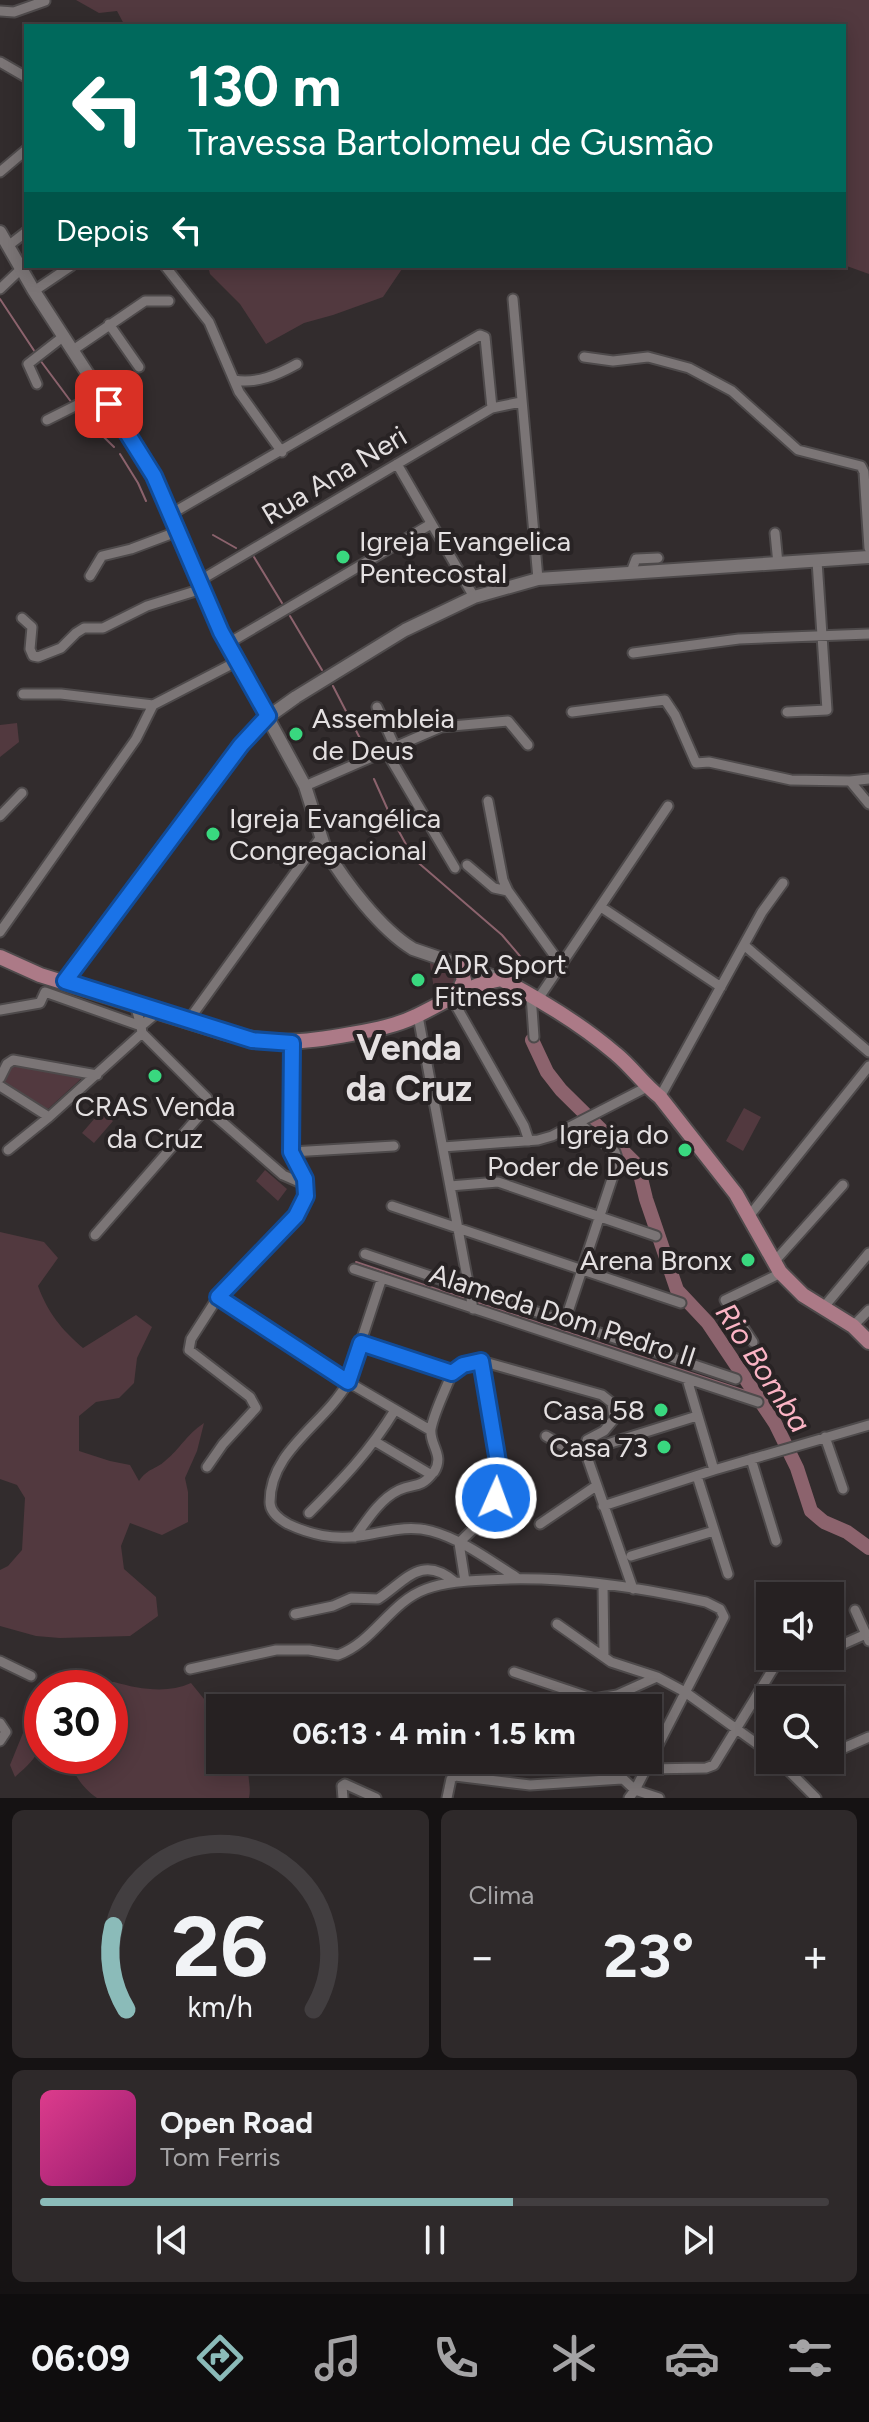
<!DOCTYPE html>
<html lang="pt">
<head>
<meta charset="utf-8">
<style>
	body { margin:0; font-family:Figtree,sans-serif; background:#2e292a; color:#f1f3f6; height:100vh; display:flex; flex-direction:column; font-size:30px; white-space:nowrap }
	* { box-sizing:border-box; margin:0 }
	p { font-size:26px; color:#a4a3a5 }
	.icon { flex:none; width:44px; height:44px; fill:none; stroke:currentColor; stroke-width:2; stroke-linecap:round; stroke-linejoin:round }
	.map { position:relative; height:1798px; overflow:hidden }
	.side { display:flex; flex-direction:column; gap:12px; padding:12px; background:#151213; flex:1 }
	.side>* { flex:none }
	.banner { position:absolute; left:24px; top:24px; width:822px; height:244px; border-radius:0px; box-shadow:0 4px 20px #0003,0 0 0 2px #423e40; background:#00695c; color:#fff; overflow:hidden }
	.tools { position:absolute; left:756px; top:1582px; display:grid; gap:16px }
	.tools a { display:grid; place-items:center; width:88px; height:88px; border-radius:0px; background:#262122; box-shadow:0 4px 20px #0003,0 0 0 2px #423e40; font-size:40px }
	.speed { position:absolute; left:24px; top:1670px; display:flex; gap:16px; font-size:40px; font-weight:700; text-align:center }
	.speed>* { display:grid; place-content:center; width:104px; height:104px; border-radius:50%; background:#262122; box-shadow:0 4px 20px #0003,0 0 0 2px #423e40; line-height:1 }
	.speed .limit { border:12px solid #d22; background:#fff; color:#111 }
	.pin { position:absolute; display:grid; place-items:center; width:68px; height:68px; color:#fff; margin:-34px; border-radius:16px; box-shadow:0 4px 12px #0006 }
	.me { position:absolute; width:88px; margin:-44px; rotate:2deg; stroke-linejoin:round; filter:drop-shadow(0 0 6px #0008) }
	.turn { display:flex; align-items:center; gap:28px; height:168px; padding:0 32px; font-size:36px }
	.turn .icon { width:104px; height:104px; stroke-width:2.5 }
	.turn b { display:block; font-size:56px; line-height:68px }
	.then { display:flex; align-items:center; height:76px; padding:0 32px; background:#0003; gap:16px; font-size:30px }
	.big { font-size:60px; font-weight:700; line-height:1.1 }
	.side .tile { flex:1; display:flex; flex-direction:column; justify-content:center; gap:12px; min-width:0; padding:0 28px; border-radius:12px; background:#2e292a }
	.side .dial { align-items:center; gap:0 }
	.dial svg { height:208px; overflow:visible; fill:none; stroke:#423e40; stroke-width:7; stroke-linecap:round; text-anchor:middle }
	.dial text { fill:#f1f3f6; stroke:none }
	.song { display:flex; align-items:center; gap:24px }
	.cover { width:96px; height:96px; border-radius:12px; background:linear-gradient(135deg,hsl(330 70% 55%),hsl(320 70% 35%)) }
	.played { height:8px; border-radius:4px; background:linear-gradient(90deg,#8bbbb9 60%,#423e40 60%) }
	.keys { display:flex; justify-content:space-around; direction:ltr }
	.heat { display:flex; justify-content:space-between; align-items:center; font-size:44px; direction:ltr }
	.side .tiles { flex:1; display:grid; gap:12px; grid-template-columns:1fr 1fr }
	.tile:last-child { grid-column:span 2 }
	.trip { position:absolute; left:206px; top:1694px; width:456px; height:80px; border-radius:0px; background:#262122; box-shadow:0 4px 20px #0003,0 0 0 2px #423e40; font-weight:700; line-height:80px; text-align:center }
	.dock { display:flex; height:128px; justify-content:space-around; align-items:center; background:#0f0d0e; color:#a4a3a5 }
	.dock .icon { width:56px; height:56px }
	.dock .selected { color:#8bbbb9 }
	.dock b { font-size:36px; color:#f1f3f6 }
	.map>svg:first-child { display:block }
	.green { fill:#52393f }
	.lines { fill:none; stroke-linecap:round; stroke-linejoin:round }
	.stream { stroke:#8c636d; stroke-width:2 }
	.river { stroke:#8c636d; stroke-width:14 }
	.minor-casing { stroke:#4e4a4b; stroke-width:13 }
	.secondary-casing { stroke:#4e4a4b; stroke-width:16 }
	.primary-casing { stroke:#4e4a4b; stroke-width:18 }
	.minor { stroke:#7b7576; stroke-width:9 }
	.secondary { stroke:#7b7576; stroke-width:12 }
	.primary { stroke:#ac7a87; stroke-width:14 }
	.route-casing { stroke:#114b97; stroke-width:20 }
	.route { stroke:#1a73e8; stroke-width:14 }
	.poi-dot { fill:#39d87f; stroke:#282324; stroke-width:3 }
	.labels { text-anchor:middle; stroke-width:8; stroke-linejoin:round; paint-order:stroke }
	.street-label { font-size:28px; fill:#e4e0e1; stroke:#282324 }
	.poi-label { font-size:28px; fill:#e4e0e1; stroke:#282324; text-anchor:start }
	.water-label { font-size:30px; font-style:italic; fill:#fbb4c5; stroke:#282324 }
	.district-label { font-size:36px; font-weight:bold; fill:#e4e0e1; stroke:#282324 }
</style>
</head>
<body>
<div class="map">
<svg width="869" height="1798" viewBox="0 0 869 1798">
	<rect width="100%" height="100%" fill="#322c2d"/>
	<path class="green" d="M76 0H869V274L844 265V26H125L117 11 99 13Z
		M208 266H404L383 297 333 315 304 323 266 344 240 304 210 274Z
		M17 723 19 742 0 757V725Z
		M429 958 453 966 460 976 455 986 435 995Z
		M13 1065 82 1078 48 1109 4 1086V1078Z
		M744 1108 761 1117 743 1151 726 1141Z
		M101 1111 113 1121 94 1143 82 1133Z
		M265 1170 287 1189 278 1201 256 1181Z
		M0 1232 44 1242 58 1258 38 1286C48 1313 61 1329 83 1348L136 1315 152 1327 137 1358 134 1383 119 1398 96 1402 79 1416V1451L110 1461 130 1465 139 1481C148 1468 155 1470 165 1461 181 1448 185 1436 204 1423L197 1451 185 1478 188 1492V1522L162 1535 130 1523 121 1546 124 1569 156 1597 158 1616 130 1636 60 1638 36 1636 0 1626V1570L8 1566 22 1550 25 1498 17 1485 0 1479Z
		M114 1682C139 1689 167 1694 191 1683L213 1710H220V1760H260L251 1761C245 1777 252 1783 249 1798H97C81 1787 74 1774 67 1756H110V1688H64L71 1684Z
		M42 1713C42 1748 43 1753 15 1777L10 1765 25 1728 36 1721Z"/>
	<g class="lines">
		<path class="stream" d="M0 299 37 355
			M40 360 72 403
			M75 409 114 447
			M120 454 138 483 146 501
			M213 535 236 548
			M254 557 282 603
			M290 616 322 670
			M333 686 366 750
			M374 779 391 817 414 859 502 935 525 962
			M356 1262 469 1300
			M475 1302 755 1394"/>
		<path class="river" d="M532 1040 547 1072 561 1090 638 1166 646 1199 677 1290 708 1323 775 1423 797 1468 811 1511 824 1522 847 1532 869 1548"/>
		<g class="minor-casing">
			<path id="minor" d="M0 11 14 12 45 1
				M0 62 26 77
				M0 172 26 150
				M8 246 26 232
				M165 266 209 322 239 392 282 452
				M0 289 21 269
				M34 291 71 266
				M513 299 538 579
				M109 324 139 367
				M73 350 145 301H169
				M584 357 613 361 648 357 689 368 732 391 798 450 861 466 864 472 869 548
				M234 380C257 384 277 375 297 364
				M37 384 28 364 64 336
				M47 420 101 393
				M397 464 474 597
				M173 516 176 511 480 335 485 337 492 408
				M775 533 778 564
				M631 572 636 559 658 558
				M90 576 102 556 131 549 179 531
				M199 581 492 408 521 402
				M22 618 32 627 30 649 33 656 38 657 61 648 76 633 84 628H103L147 606 202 589
				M227 644 431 524
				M633 653 739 639 869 634
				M23 694H61L153 705
				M377 707 395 747
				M572 712 665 700 675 715 696 763 709 762 791 780 850 781 869 804
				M787 712 827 710 817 561
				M386 751 455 868
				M850 781 869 779
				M305 786 441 727 508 721 528 745
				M488 801 503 880 508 891
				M0 816 22 793
				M467 865 494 888 508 891 562 966
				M601 907 721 987
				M0 932 136 739 153 705 236 662
				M744 945 869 1052
				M531 995 534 1037
				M451 997 524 1126 529 1141
				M538 999 668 806
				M135 1004 141 1026 159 1011
				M0 1010 40 1003 45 992 141 1026 142 1033 207 1098 206 1108 283 1175 299 1182
				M418 1016 473 1309
				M188 1021 321 837
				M0 1078 7 1064 13 1060 97 1075
				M0 1086 49 1117
				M660 1097 762 912 783 883
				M443 1147 538 1140 552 1136 647 1087
				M8 1150 49 1117 142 1033
				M291 1152 394 1146
				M450 1186 498 1182 656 1236
				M392 1206 681 1303
				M750 1215 869 1066
				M95 1235 206 1108
				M365 1254 736 1379
				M774 1262 843 1185
				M354 1269 758 1402
				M382 1278C374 1301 367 1324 359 1347 356 1358 353 1372 348 1382 325 1424 270 1450 270 1502 270 1512 279 1519 288 1524 309 1534 335 1540 359 1536 383 1533 406 1524 431 1531 461 1539 489 1560 516 1577
				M218 1297 348 1382 430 1430
				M823 1308 869 1253
				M565 1321 618 1161 615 1152 579 1123
				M853 1326 869 1310
				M753 1342 725 1300 781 1273
				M361 1343 452 1373
				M687 1379 714 1470
				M546 1436 569 1449 585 1451 697 1416
				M825 1437 843 1489
				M376 1442 430 1474 434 1472C445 1455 429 1445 431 1429 434 1412 446 1389 452 1373L463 1365 481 1361 602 1395 612 1403 614 1419 604 1431 587 1440 585 1451 633 1589
				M751 1459 776 1541
				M207 1467 223 1444 256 1408 250 1397 189 1350 191 1339 218 1297 302 1208 306 1196 305 1179 291 1152 292 1043
				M697 1476 728 1574
				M603 1506 714 1470 869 1425
				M309 1513C343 1479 370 1451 395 1410
				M540 1524 596 1486
				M355 1537C367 1520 380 1499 399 1490 414 1483 420 1489 432 1474
				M631 1556 714 1531
				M465 1581 459 1543C471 1530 490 1516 496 1499 508 1466 488 1396 481 1361
				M603 1584 604 1657
				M855 1610 869 1641
				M295 1614 333 1606 351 1598 378 1599C405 1582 421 1553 455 1582
				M557 1624 611 1662 657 1677 685 1692 770 1753
				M830 1650 866 1634
				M816 1657 818 1656
				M0 1661 31 1676
				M190 1669 276 1650H309L338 1655C374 1642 390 1602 426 1589 445 1582 466 1581 486 1580 560 1575 634 1586 706 1602L720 1609 724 1617 635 1790 629 1798
				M514 1672 594 1699 617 1695 657 1677
				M546 1708 568 1691
				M0 1723 6 1732 0 1741
				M830 1754 869 1737
				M603 1760 635 1790 659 1798
				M778 1760 816 1798
				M646 1769 706 1768 714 1765 781 1656
				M791 1772 817 1760
				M343 1798 342 1786 345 1784 376 1798
				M447 1798 451 1779 455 1776 530 1785 622 1779"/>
		</g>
		<g class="secondary-casing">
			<path id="secondary" d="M0 232 34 291 154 476 173 516 221 632 305 786 325 849C345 882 380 929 413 949L501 979
				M65 981 157 855 261 722 296 697 405 630 474 597 538 579 869 557"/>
		</g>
		<g class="primary-casing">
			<path id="primary" d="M0 957 40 975 223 1032C270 1046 303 1043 351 1034 373 1030 396 1026 416 1016 446 1002 468 985 501 979 541 1000 581 1024 616 1054 632 1067 643 1084 660 1097L736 1194 780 1272 803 1295 853 1326 869 1342
				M458 992 464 980 459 964"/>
		</g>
		<use href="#minor" class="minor"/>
		<use href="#secondary" class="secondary"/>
		<use href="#primary" class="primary"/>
	</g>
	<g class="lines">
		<g class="route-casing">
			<path id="route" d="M109 404 154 476 221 632 268 716 241 745 65 981 252 1040 292 1043 291 1152 305 1179 306 1196 296 1216 218 1297 348 1382 361 1343 452 1373 463 1365 481 1361 499 1468 496 1498"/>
		</g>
		<use href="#route" class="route"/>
	</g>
	<g class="poi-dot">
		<circle cx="343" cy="557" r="8"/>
		<circle cx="296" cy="734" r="8"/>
		<circle cx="213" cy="834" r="8"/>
		<circle cx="418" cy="980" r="8"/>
		<circle cx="155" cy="1076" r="8"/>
		<circle cx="685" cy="1150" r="8"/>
		<circle cx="748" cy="1260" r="8"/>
		<circle cx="661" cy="1410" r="8"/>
		<circle cx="664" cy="1447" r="8"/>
	</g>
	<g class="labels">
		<g class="street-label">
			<text transform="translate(334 475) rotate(-31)" y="10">Rua Ana Neri</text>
			<text transform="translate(563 1315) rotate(18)" y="10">Alameda Dom Pedro II</text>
		</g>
		<g class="poi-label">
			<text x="359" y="551">Igreja Evangelica<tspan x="359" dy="32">Pentecostal</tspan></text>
			<text x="312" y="728">Assembleia<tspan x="312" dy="32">de Deus</tspan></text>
			<text x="229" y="828">Igreja Evangélica<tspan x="229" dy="32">Congregacional</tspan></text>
			<text x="434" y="974">ADR Sport<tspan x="434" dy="32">Fitness</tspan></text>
			<text x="155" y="1116" text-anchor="middle">CRAS Venda<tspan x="155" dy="32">da Cruz</tspan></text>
			<text x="669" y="1144" text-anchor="end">Igreja do<tspan x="669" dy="32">Poder de Deus</tspan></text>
			<text x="732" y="1270" text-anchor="end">Arena Bronx</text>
			<text x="645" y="1420" text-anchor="end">Casa 58</text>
			<text x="648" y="1457" text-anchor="end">Casa 73</text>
		</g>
		<g class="water-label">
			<text transform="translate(763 1368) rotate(57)" y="10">Rio Bomba</text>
		</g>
		<g class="district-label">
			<text x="409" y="1060">Venda<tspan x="409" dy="41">da Cruz</tspan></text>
		</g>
	</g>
</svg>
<div class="tools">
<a><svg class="icon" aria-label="sound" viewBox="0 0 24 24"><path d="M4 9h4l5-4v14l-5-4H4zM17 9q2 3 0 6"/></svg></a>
<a><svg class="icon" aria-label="search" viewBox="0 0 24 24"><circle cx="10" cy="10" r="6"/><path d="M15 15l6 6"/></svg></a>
</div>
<div class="speed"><div class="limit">30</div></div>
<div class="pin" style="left:109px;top:404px;background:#d93025"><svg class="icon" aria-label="arrive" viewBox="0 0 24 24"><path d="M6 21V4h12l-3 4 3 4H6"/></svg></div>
<svg class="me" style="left:496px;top:1498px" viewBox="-20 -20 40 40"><circle r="17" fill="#1a73e8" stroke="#fff" stroke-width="3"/><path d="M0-11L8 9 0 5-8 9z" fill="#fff"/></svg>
<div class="trip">06:13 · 4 min · 1.5 km</div>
<div class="banner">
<div class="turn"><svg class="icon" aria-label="left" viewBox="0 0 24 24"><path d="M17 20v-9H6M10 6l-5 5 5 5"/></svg><div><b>130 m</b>Travessa Bartolomeu de Gusmão</div></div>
<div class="then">Depois<svg class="icon" aria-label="left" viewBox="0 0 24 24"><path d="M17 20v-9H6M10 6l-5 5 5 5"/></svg></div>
</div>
</div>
<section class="side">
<div class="tiles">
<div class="tile dial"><svg viewBox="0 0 100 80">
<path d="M14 69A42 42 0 1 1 86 69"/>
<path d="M14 69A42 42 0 0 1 9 37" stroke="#8bbbb9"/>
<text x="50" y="56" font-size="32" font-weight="700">26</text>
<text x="50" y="72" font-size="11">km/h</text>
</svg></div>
<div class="tile"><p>Clima</p>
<div class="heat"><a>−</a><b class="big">23°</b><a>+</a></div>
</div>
<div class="tile">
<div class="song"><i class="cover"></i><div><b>Open Road</b><p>Tom Ferris</p></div></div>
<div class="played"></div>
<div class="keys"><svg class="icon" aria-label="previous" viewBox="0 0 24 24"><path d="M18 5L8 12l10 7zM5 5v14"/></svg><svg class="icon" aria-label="pause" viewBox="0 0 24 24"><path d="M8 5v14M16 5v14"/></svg><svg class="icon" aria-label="next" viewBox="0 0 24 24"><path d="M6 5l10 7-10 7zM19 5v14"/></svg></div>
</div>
</div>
</section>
<nav class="dock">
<b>06:09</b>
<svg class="icon selected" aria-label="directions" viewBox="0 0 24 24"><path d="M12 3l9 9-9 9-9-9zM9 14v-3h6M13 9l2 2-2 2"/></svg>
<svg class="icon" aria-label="music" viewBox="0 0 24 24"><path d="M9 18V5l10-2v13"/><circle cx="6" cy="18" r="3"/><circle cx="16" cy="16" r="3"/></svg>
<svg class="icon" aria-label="phone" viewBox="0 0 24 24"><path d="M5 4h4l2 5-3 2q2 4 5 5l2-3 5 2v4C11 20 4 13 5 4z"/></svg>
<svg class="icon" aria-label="climate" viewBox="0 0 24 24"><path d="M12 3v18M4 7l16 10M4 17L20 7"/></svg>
<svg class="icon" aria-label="car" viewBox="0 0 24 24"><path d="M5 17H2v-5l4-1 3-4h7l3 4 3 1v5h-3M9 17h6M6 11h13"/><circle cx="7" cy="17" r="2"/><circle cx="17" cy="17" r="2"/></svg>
<svg class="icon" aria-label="filters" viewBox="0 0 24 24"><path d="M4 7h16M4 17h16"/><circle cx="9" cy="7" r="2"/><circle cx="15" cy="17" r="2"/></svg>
</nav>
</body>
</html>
